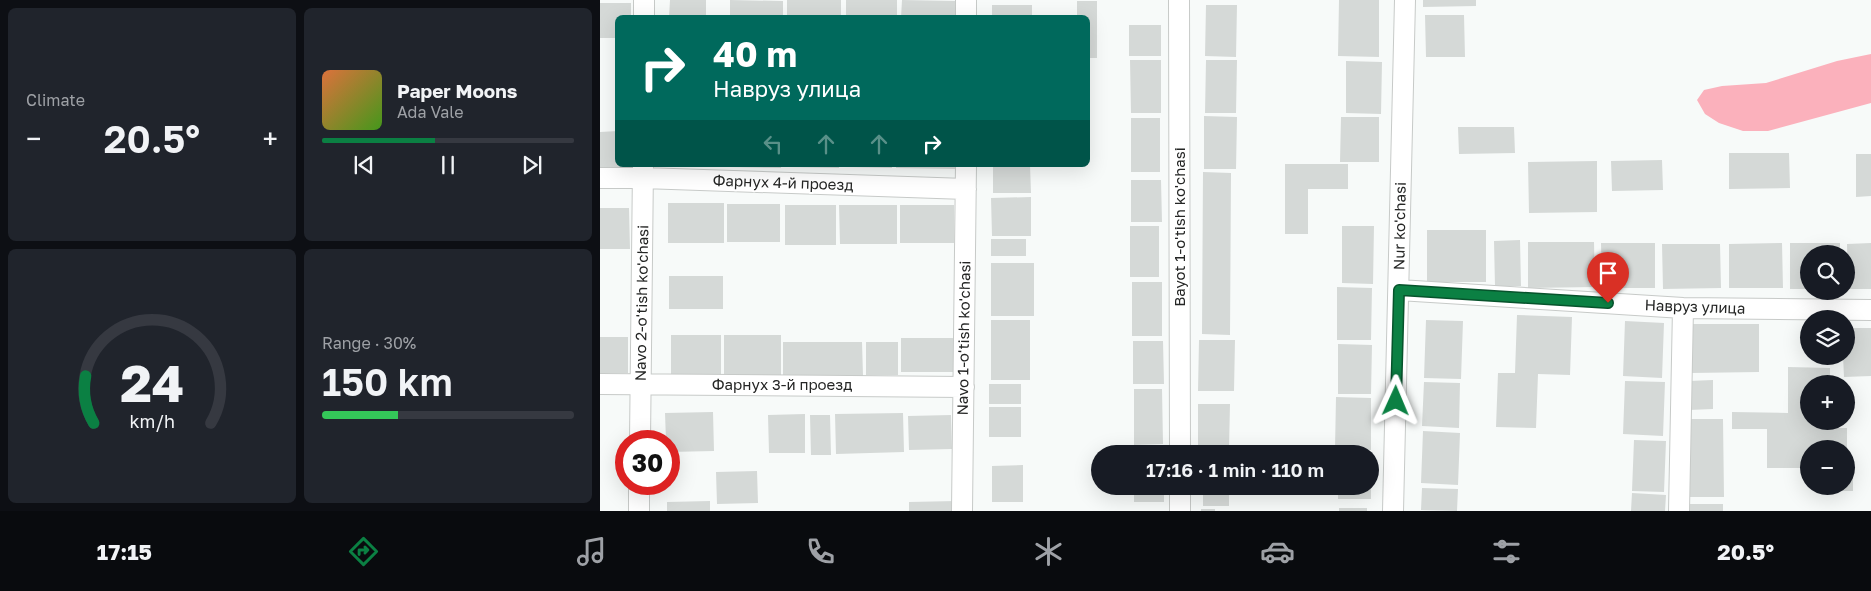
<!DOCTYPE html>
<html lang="en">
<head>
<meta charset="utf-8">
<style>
	body { margin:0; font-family:"Golos Text",sans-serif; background:#20242c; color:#f1f3f6; height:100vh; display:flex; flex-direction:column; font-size:19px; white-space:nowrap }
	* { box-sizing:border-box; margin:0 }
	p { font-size:16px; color:#9ea1a6 }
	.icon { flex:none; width:28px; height:28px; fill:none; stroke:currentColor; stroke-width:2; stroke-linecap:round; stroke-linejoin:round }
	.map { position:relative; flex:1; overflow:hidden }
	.side { display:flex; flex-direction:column; gap:8px; padding:8px; background:#0d0f14; width:600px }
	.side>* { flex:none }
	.banner { position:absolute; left:15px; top:15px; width:475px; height:152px; border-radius:8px; box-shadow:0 5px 20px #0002; background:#00695c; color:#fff; overflow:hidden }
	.tools { position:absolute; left:1200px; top:245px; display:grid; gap:10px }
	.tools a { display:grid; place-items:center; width:55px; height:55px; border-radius:50%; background:#171b24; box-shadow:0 5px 20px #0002; font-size:25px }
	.speed { position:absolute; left:15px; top:430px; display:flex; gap:10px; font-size:25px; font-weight:700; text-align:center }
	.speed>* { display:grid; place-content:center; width:65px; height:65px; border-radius:50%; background:#171b24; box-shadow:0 5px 20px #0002; line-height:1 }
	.speed .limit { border:8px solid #d22; background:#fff; color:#111 }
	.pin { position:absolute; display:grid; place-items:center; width:42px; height:42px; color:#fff; margin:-51px -21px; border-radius:50% 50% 50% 0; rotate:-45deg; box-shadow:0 0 5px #0007 }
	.pin .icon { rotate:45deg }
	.me { position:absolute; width:55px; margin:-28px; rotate:1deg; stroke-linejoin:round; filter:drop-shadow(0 0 4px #0008) }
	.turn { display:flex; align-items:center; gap:18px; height:105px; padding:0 15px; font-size:22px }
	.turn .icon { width:65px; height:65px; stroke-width:2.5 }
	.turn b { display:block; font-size:35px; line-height:42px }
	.lanes { display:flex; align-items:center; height:48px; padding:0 15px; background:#0003; justify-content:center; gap:25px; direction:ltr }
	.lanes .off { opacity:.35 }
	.big { font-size:38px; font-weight:600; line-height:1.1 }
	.side .tile { flex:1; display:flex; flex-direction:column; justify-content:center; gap:8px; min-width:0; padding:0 18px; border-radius:8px; background:#20242c }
	.side .dial { align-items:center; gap:0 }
	.dial svg { height:130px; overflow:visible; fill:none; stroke:#363941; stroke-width:7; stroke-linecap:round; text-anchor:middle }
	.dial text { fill:#f1f3f6; stroke:none }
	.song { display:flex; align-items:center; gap:15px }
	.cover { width:60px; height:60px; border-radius:8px; background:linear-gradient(135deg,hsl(20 70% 55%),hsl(100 70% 35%)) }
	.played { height:5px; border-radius:2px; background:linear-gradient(90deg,#0b8043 45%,#363941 45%) }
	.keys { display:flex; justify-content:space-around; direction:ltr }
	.heat { display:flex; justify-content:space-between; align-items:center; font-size:28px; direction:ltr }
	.charge { height:8px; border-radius:4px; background:linear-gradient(90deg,#34c759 30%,#363941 0) }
	.side .tiles { flex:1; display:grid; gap:8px; grid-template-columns:repeat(2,1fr) }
	.trip { position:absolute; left:491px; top:445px; width:288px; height:50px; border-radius:25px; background:#171b24; box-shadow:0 5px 20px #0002; font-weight:600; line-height:50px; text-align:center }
	.menu { display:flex; height:80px; justify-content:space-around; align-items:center; background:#090b0e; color:#9ea1a6 }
	.menu .icon { width:35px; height:35px }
	.menu .selected { color:#0b8043 }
	.menu b { font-size:22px; color:#f1f3f6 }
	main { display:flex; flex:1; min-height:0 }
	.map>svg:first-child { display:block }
	.water { fill:#fbb1bc }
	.building { fill:#d5d9d7 }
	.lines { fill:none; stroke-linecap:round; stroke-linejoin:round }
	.street-casing { stroke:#c7cac8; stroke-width:22 }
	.street { stroke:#fff; stroke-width:20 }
	.route-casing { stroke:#07532c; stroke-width:12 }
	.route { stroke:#0b8043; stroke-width:9 }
	.labels { text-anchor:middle; stroke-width:4; stroke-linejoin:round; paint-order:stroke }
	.street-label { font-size:15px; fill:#252625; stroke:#fff }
</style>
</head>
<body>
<main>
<section class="side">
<div class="tiles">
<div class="tile"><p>Climate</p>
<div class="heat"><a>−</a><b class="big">20.5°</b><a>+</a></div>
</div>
<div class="tile">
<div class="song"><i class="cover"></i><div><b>Paper Moons</b><p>Ada Vale</p></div></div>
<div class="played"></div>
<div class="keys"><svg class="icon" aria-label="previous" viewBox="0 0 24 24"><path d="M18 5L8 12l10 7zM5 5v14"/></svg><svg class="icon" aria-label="pause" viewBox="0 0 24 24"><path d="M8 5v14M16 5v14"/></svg><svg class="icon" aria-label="next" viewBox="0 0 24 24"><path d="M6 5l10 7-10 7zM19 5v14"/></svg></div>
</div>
<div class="tile dial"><svg viewBox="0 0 100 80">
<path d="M14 69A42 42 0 1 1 86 69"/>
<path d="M14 69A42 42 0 0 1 9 40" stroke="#0b8043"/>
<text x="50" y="56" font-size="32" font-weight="700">24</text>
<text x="50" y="72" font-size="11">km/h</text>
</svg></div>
<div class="tile"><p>Range · 30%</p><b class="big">150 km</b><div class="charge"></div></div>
</div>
</section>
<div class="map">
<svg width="1271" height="511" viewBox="0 0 1271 511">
	<rect width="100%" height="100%" fill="#f7faf9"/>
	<path class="water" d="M1271 54V103L1168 131H1143L1119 123 1105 114 1097 100 1104 90 1122 86 1166 83 1237 61Z"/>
	<path class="building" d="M70 0H106V18H69Z
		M130 0 183 1V18H130Z
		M187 0H241V18H187Z
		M246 0H297V18H246Z
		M302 0 357 1V18H301Z
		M739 0H779V57L738 56Z
		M823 0H876V6L823 7Z
		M477 1H497V58H488V18H477Z
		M0 3H31V18H18V38H0Z
		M392 5H432V18H392Z
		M606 5H637L636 57 605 56Z
		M825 15H864L865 57H826Z
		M529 25H561V56H529Z
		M530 60H561V113H531Z
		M606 60H637L636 113H605Z
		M746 61 782 62 781 114 746 113Z
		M604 116 637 117 636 169H604Z
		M741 117H779V162H740Z
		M531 118H560V172H531Z
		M858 127H914L915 153 859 154Z
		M18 131V165H32V168H0V132Z
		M1129 153H1189L1190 188 1129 189Z
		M1256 154H1271V196L1256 197Z
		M1062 160 1063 190 1012 191 1011 161Z
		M997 161V212L929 213 928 162Z
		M685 164H748V189H708V234H685Z
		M87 165H123V167H87Z
		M130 165H181V168L129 167Z
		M188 165H239V168L188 167Z
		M244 165H292V168L244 167Z
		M296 165H356L355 169 296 168Z
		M393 165H430L431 193H393Z
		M603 172 631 173 630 335 602 334Z
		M531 180H561L562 222H531Z
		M431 197V236H392L391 198Z
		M68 203H124V243H68Z
		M127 204H180V242H127Z
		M185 205H236V245H185Z
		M239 205H297V244H240Z
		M300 205H354V243H300Z
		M0 208H29L30 249H0Z
		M530 226H559V277H530Z
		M742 226H774L773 284 742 283Z
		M827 230H886V282H827Z
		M391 239H426V256H391Z
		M920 240 921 286H895L894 241Z
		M928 242H994L995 287 928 288Z
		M1001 243H1055V288H1002Z
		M1182 243 1183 288H1129V244Z
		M1190 243H1240V254H1209V289H1190Z
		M1271 243V289H1248L1247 244Z
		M1062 244H1120L1121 288 1063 289Z
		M391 263H434V316H391Z
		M69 276H123V309H69Z
		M532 282H562V336H532Z
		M737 287 772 288 771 340H737Z
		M917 315 972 317 970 375 938 374 936 428 896 427 898 373H915Z
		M391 320H430V380H391Z
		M826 320 863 321 861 379 824 378Z
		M1025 321 1064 323 1062 378 1023 376Z
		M1091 324H1159V372L1091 373Z
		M1246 328H1271V376L1244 377 1243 356H1246Z
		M71 335H121V375H71Z
		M124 335H181V376H124Z
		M0 337H28V373H0Z
		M301 338H353V372H301Z
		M599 340H635L634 391H598Z
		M533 341H563L564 384H533Z
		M183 342H262L263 376H183Z
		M266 342H298V375H266Z
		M738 344 772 345 771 394H738Z
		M1188 367 1230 368V384H1209V421H1230V428H1247V449H1209V484H1206L1207 468H1167V429H1132V412L1188 413Z
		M1113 380V409L1089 410V381Z
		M1025 381 1065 382 1063 436 1023 434Z
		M824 382 860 383 859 428 822 426Z
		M389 384H421V404H389Z
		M534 389H562L563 444 534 445Z
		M736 397 771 398V450L735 449Z
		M598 404H630L629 449H598Z
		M389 407H421V437H389Z
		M113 412 114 451 69 452V441H66L65 413Z
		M303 413 304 452 236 454 235 414Z
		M205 414V453H169L168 415Z
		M210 415H230L231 455H211Z
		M351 415 352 449 309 450 308 416Z
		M1089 419H1123L1124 497H1090Z
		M823 431 860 433 858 485 821 483Z
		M1034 440 1066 441 1064 492 1032 491Z
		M534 449H563V454H534Z
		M423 465V502H392V466Z
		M1246 465H1253V491H1227V486H1246Z
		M157 471 158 503 117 504 116 472Z
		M534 486H564V502H534Z
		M603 486H629V506H603Z
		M738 486H771V499H738Z
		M822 488 858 489 857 511 821 510Z
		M1032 493 1066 495 1065 511H1031Z
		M110 501V511H67V502Z
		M356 501V511H309V502Z
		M1088 504H1123V511H1088Z
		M739 508H767V511H739Z
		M601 509H615V511H601Z"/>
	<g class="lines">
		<g class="street-casing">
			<path id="street" d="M579 0 580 454
				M44 18V0
				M366 18V0
				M0 178H43L366 189
				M799 290 1083 308 1271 310
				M0 384 364 387
				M40 441 43 166
				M580 486V511
				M39 511V484
				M362 511 366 165
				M793 511 805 0
				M1079 511 1083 308"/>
		</g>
		<use href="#street" class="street"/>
	</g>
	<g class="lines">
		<g class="route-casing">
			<path id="route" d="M796 401 799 290 1008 303"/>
		</g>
		<use href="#route" class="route"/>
	</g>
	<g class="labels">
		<g class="street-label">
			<text transform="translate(183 183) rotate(2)" y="5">Фарнух 4-й проезд</text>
			<text transform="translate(800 226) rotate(-89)" y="5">Nur ko'chasi</text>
			<text transform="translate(580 227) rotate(-90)" y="5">Bayot 1-o'tish ko'chasi</text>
			<text transform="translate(42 303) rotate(-89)" y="5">Navo 2-o'tish ko'chasi</text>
			<text transform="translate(1095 307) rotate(2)" y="5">Навруз улица</text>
			<text transform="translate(364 338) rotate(-89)" y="5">Navo 1-o'tish ko'chasi</text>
			<text x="182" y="390">Фарнух 3-й проезд</text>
		</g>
	</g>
</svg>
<div class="tools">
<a><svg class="icon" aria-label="search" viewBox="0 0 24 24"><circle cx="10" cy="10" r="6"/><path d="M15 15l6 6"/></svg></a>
<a><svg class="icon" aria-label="layers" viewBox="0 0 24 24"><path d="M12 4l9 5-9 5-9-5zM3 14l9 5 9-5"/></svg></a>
<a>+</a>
<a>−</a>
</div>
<div class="speed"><div class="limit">30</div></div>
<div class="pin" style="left:1008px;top:303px;background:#d93025"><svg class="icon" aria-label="arrive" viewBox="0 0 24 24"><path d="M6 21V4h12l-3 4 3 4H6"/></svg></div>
<svg class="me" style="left:796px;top:401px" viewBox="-20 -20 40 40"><path d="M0-17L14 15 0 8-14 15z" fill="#0b8043" stroke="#fff" stroke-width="4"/></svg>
<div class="trip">17:16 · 1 min · 110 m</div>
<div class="banner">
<div class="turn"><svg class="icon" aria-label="right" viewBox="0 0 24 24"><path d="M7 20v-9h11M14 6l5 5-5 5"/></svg><div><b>40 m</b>Навруз улица</div></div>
<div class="lanes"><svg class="icon off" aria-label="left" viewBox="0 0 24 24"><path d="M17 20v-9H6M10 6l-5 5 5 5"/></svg><svg class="icon off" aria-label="ahead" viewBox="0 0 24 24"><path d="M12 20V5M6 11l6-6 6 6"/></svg><svg class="icon off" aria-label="ahead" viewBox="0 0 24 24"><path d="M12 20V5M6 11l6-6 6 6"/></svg><svg class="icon" aria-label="right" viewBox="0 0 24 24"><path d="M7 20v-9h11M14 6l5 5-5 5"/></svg></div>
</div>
</div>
</main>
<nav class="menu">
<b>17:15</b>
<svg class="icon selected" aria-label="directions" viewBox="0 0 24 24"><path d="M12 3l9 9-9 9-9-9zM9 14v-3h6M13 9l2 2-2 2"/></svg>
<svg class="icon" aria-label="music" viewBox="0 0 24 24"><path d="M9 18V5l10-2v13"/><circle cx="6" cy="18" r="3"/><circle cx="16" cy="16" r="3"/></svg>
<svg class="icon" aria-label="phone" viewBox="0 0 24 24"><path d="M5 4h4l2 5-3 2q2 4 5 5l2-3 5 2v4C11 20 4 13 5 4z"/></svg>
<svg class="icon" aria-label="climate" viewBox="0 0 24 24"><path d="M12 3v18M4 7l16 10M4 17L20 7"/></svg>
<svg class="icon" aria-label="car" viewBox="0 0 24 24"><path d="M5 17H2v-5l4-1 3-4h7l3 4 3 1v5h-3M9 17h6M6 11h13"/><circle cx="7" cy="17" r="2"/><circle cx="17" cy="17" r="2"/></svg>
<svg class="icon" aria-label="filters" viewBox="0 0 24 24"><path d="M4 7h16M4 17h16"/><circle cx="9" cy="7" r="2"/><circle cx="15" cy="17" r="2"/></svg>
<b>20.5°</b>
</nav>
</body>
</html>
